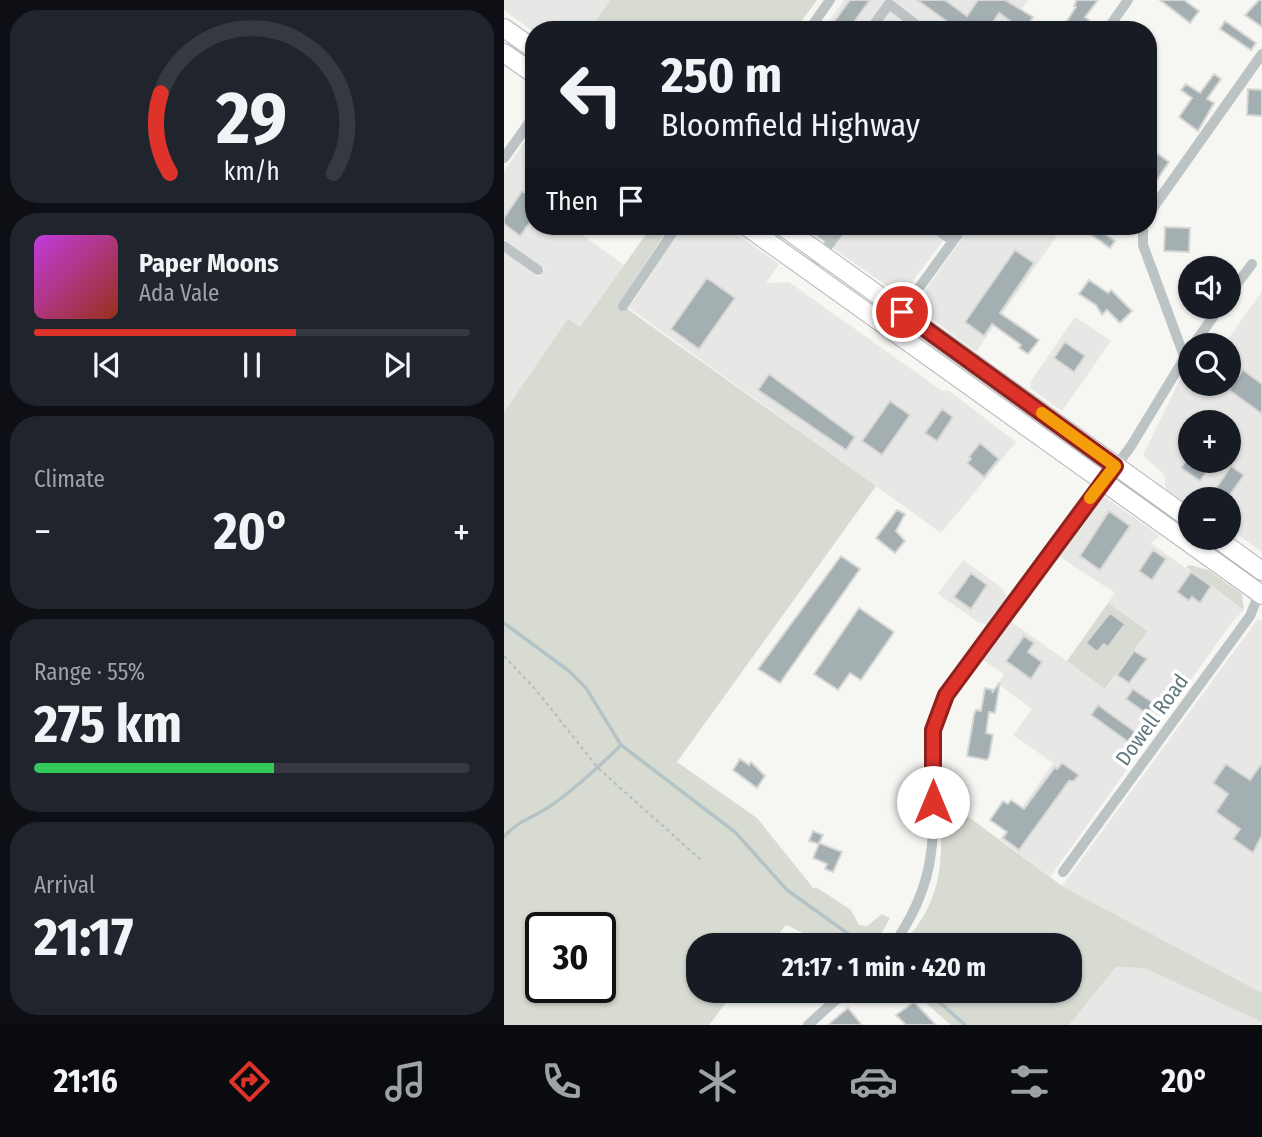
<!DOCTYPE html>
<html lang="en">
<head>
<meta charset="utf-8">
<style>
	body { margin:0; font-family:"Fira Sans Condensed",sans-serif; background:#20242c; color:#f1f3f6; height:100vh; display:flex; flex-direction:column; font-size:26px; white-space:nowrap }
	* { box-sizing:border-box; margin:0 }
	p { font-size:23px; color:#9ea1a6 }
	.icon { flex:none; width:38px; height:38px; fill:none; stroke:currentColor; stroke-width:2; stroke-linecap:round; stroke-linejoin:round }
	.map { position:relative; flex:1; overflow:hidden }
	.drawer { display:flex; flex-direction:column; gap:10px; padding:10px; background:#0d0f14; width:504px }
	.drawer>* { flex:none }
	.top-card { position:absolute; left:21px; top:21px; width:632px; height:214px; border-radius:28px; box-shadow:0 2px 5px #0004; background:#171b24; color:#f1f3f6; overflow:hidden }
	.fabs { position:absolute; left:674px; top:256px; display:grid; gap:14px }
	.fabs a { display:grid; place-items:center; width:63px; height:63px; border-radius:50%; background:#171b24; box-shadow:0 2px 5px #0004; font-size:35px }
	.speed { position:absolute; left:21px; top:912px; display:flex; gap:14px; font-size:35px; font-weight:700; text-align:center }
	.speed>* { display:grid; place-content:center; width:91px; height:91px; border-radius:50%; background:#171b24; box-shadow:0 2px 5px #0004; line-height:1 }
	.speed .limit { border:4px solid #111; border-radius:10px; background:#fff; color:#111 }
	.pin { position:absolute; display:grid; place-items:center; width:60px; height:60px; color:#fff; margin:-30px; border:4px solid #fff; border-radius:50%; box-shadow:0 2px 7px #0007 }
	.me { position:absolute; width:77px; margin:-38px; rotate:0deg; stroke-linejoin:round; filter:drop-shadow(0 0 5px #0008) }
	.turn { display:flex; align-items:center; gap:24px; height:147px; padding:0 21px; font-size:32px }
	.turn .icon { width:91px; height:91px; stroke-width:2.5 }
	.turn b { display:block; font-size:49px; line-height:60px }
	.then { display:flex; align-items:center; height:66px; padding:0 21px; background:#0003; gap:14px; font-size:26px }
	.big { font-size:52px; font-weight:700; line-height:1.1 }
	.drawer .widget { flex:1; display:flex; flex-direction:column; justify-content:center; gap:10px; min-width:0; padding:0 24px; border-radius:28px; background:#20242c }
	.drawer .dial { align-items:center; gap:0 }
	.dial svg { height:182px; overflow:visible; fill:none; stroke:#363941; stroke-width:7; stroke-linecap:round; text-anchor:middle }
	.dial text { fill:#f1f3f6; stroke:none }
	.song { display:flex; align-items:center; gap:21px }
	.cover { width:84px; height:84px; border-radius:10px; background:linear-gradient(135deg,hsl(290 70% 55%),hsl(10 70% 35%)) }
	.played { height:7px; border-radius:4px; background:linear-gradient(90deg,#de332b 60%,#363941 60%) }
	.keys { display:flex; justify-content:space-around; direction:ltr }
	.heat { display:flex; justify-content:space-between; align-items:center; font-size:38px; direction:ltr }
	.charge { height:10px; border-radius:5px; background:linear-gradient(90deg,#34c759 55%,#363941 0) }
	.trip { position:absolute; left:182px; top:933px; width:396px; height:70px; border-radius:28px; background:#171b24; box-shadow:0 2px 5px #0004; font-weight:700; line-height:70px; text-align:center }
	.tabs { display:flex; height:112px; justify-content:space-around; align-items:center; background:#090b0e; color:#9ea1a6 }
	.tabs .icon { width:49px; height:49px }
	.tabs .selected { color:#de332b }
	.tabs b { font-size:32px; color:#f1f3f6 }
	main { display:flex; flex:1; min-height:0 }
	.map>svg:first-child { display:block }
	.built { fill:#e7e7e6; fill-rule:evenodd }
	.green { fill:#d7dbd2; fill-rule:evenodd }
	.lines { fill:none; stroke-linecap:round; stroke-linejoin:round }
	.stream { stroke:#b4c4c6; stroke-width:3.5 }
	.building { fill:#a4afb2; stroke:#d8d7d5; stroke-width:2 }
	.highway-casing { stroke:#b2b7b9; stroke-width:20 }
	.path { stroke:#b7bbbd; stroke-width:2; stroke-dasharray:3.5 3.5; stroke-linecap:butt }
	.minor { stroke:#bcc3c5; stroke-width:10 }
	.highway { stroke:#fff; stroke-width:18 }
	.route-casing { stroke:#90211c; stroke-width:18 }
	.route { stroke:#de332b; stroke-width:12 }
	.slow { stroke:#f59e0b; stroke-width:12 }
	.labels { text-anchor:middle; stroke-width:7; stroke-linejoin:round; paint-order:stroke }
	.street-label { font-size:21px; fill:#62777d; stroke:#fff }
</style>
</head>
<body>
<main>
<section class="drawer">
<div class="widget dial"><svg viewBox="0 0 100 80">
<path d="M14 69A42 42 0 1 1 86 69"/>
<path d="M14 69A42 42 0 0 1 10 34" stroke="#de332b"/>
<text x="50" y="56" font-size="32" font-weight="700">29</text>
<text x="50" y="72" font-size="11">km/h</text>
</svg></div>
<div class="widget">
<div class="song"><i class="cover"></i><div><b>Paper Moons</b><p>Ada Vale</p></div></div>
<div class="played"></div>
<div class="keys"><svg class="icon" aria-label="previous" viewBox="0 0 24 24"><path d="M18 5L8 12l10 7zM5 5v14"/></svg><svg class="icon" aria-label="pause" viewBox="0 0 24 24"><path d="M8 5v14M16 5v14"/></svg><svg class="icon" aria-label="next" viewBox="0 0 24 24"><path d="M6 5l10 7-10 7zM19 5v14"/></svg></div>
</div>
<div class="widget"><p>Climate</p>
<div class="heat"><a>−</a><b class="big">20°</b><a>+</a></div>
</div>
<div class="widget"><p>Range · 55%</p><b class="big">275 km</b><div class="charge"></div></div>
<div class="widget"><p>Arrival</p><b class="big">21:17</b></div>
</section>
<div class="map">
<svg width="758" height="1025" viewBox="0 0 758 1025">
	<rect width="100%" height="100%" fill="#f6f6f3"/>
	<path class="built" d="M0 0H106L85 30 30 32 0 10Z
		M340 0H524L503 30H319Z
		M30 129V226H72L70 229 120 265 76 328 64 320 0 412V252L35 277 41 269 0 239V171Z
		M179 226H222L275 264 262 283 285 282 438 391 444 390 512 442 437 533 125 308Z
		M296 226H450L402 290 395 294Z
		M467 226H536L552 237 472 352 412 307 415 299Z
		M758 291V552L725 528 724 499H686V507L662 489 660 475 639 455 686 359V383H724V345H720ZM686 422H724V460H686Z
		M571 317 607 341 558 411 526 388 527 381Z
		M601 497 656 536 647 543 740 610 729 621 546 877 496 839 549 763 509 735 528 709 494 684 500 674 476 658 505 620 602 689 644 631 604 603 611 593 553 555 594 500Z
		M459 560 497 587 505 600 486 626 474 622 434 594Z
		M753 620 758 621V993L558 886Z
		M612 967 640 968 758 1022V1025H565Z"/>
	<path class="green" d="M106 0H313L291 30H85Z
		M148 226H166L115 303 372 486 173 762 253 818 310 889 312 887 347 910 355 925 363 926 378 914 386 918 371 945H325L282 925 266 945H194V990L231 991 205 1025H0V412L64 319 76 327ZM37 928H96V987H37Z
		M686 565 704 570 738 594 740 610 682 567Z
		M604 603 644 631 601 689 563 661Z
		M435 795 558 886 758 993V1022L640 968 612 967 565 1025H447L408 991 565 990V945H398C442 896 439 858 435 795Z"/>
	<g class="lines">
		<path class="stream" d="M0 623 65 671 82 688 117 745 231 832 283 890 360 945
			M0 837C9 826 19 821 31 815 56 803 97 765 117 745
			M422 990 461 1025"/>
	</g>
	<path class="building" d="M346 0H366L344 30H324Z
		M413 0H441L463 16 474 0H501L529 17 521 30H505L510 24 495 13 484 30H455Z
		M573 0H594L581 17 585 20 579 30H557L572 7 570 6Z
		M656 0H680L695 11 686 23Z
		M755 0H758V27L741 15Z
		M721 21 752 43 747 50 716 29Z
		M710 74 717 79 703 99 710 103 694 131 675 117 688 98 677 90 682 84 696 93Z
		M744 89 758 90V116L743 115Z
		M654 154 665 162 644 193V169Z
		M18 191 30 199V217L16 236 0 224V218Z
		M575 226H589L611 241 606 248Z
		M661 227 686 228 685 252 660 251Z
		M511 250 530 263 496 313 535 340 524 354 515 348 517 345 488 324 480 336 461 322Z
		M203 278 231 298 195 349 167 329Z
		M585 280 604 293 607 290 628 311 616 323 603 310 598 315 592 305 575 294Z
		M561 342 581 356 570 372 550 358Z
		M739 370 758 384V414L725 390Z
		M265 374 351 437 342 450 254 390Z
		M386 401 406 415 378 455 358 441Z
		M438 409 449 417 433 441 421 433Z
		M476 443 495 459 480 477 463 463 467 459 465 457Z
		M682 460H711L696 481 677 468Z
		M727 466 740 475 723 499H705Z
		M393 510 401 514 392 531 401 541 391 553 372 538Z
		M605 511 626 526 596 570 576 556Z
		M649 550 662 559 648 580 635 571Z
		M337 556 356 569 276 683 254 669Z
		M687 572 707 586 696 603 688 597 685 601 673 592Z
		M467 573 483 585 467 609 450 597Z
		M355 608 390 632 357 680 346 673 334 690 310 674Z
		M606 613 621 624 604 647 600 644 593 652 582 643Z
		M520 636 530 643 524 652 538 662 527 679 502 661Z
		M630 651 643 659 625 683 613 675Z
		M496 682 491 713 485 712 482 733 489 735 485 757 483 760 463 756 470 715 472 710 477 711 481 688 489 690 488 693Z
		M629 689 651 704 643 714 622 699Z
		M594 705 634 734 627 744 587 715Z
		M236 759 245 765 247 762 261 776 253 788 229 770Z
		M558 763 575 775 570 781H565L515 850 499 838 503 832 486 820 499 801 504 804 507 800 520 809 551 767 553 769Z
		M758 763V835L749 853 729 839 736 829 712 812 724 794 709 783 722 764 746 780Z
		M309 831 319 835 315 843 338 852 329 872 321 869 323 864 309 858 315 844 305 841Z
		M410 1002 432 1025H402L392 1015Z
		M344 1008 358 1025H324L339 1012Z"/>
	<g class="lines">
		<g class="highway-casing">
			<path id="highway" d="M0 28 30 49
				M0 53 30 74
				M242 226 758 595
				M278 226 686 519
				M711 537 758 571"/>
		</g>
		<path class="path" d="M0 656 32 690 94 768 197 860"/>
		<path class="minor" d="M305 30 326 0
			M366 30 385 4 419 30
			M603 30 624 0
			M0 158 30 116
			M644 215 758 54
			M323 226 318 233 328 240
			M428 226 449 241
			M639 226V245L680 356
			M0 246 34 270
			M305 271 339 226
			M724 296 748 264
			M119 306 173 226
			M385 329 460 226
			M689 345 717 306
			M429 802 458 819
			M559 872 746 616 756 591
			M389 945C429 889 431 847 429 780 428 754 427 730 437 705L627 446 686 349
			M304 1025 343 990"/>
		<use href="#highway" class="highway"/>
	</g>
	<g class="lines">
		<g class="route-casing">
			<path id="route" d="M398 312 611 466 442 695 429 730V802"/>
		</g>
		<use href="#route" class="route"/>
		<path class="slow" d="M538 413 611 466 586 498"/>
	</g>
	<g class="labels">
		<g class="street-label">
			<text transform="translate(648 720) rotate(-54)" y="7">Dowell Road</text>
		</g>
	</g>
</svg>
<div class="fabs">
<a><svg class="icon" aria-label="sound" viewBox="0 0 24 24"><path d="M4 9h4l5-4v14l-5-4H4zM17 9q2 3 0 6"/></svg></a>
<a><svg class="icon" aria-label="search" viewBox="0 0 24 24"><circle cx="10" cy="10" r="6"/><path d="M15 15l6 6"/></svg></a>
<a>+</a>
<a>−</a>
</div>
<div class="speed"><div class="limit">30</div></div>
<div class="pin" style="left:398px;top:312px;background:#d93025"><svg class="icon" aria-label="arrive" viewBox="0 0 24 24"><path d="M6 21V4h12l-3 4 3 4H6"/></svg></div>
<svg class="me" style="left:429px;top:802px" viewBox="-20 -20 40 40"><circle r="19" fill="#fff"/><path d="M0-13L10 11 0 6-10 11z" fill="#de332b"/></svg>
<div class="trip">21:17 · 1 min · 420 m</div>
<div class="top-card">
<div class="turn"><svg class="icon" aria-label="left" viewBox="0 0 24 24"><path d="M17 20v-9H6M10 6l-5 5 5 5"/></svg><div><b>250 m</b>Bloomfield Highway</div></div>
<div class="then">Then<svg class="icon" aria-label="arrive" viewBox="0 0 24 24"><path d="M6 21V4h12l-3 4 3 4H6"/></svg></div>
</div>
</div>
</main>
<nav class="tabs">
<b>21:16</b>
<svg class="icon selected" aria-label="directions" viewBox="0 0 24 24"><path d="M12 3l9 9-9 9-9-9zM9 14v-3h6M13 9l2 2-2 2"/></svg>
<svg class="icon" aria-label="music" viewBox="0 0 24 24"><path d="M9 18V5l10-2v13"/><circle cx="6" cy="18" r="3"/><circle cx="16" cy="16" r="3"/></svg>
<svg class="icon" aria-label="phone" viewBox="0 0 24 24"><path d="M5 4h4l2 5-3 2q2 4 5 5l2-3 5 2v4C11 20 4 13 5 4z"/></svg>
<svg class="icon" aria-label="climate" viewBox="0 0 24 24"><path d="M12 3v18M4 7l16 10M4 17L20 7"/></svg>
<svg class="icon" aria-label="car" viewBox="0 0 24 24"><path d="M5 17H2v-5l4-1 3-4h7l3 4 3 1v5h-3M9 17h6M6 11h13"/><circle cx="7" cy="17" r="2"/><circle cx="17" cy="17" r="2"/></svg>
<svg class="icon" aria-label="filters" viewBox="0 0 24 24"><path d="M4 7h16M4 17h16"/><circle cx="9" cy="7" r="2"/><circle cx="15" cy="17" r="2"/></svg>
<b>20°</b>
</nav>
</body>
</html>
